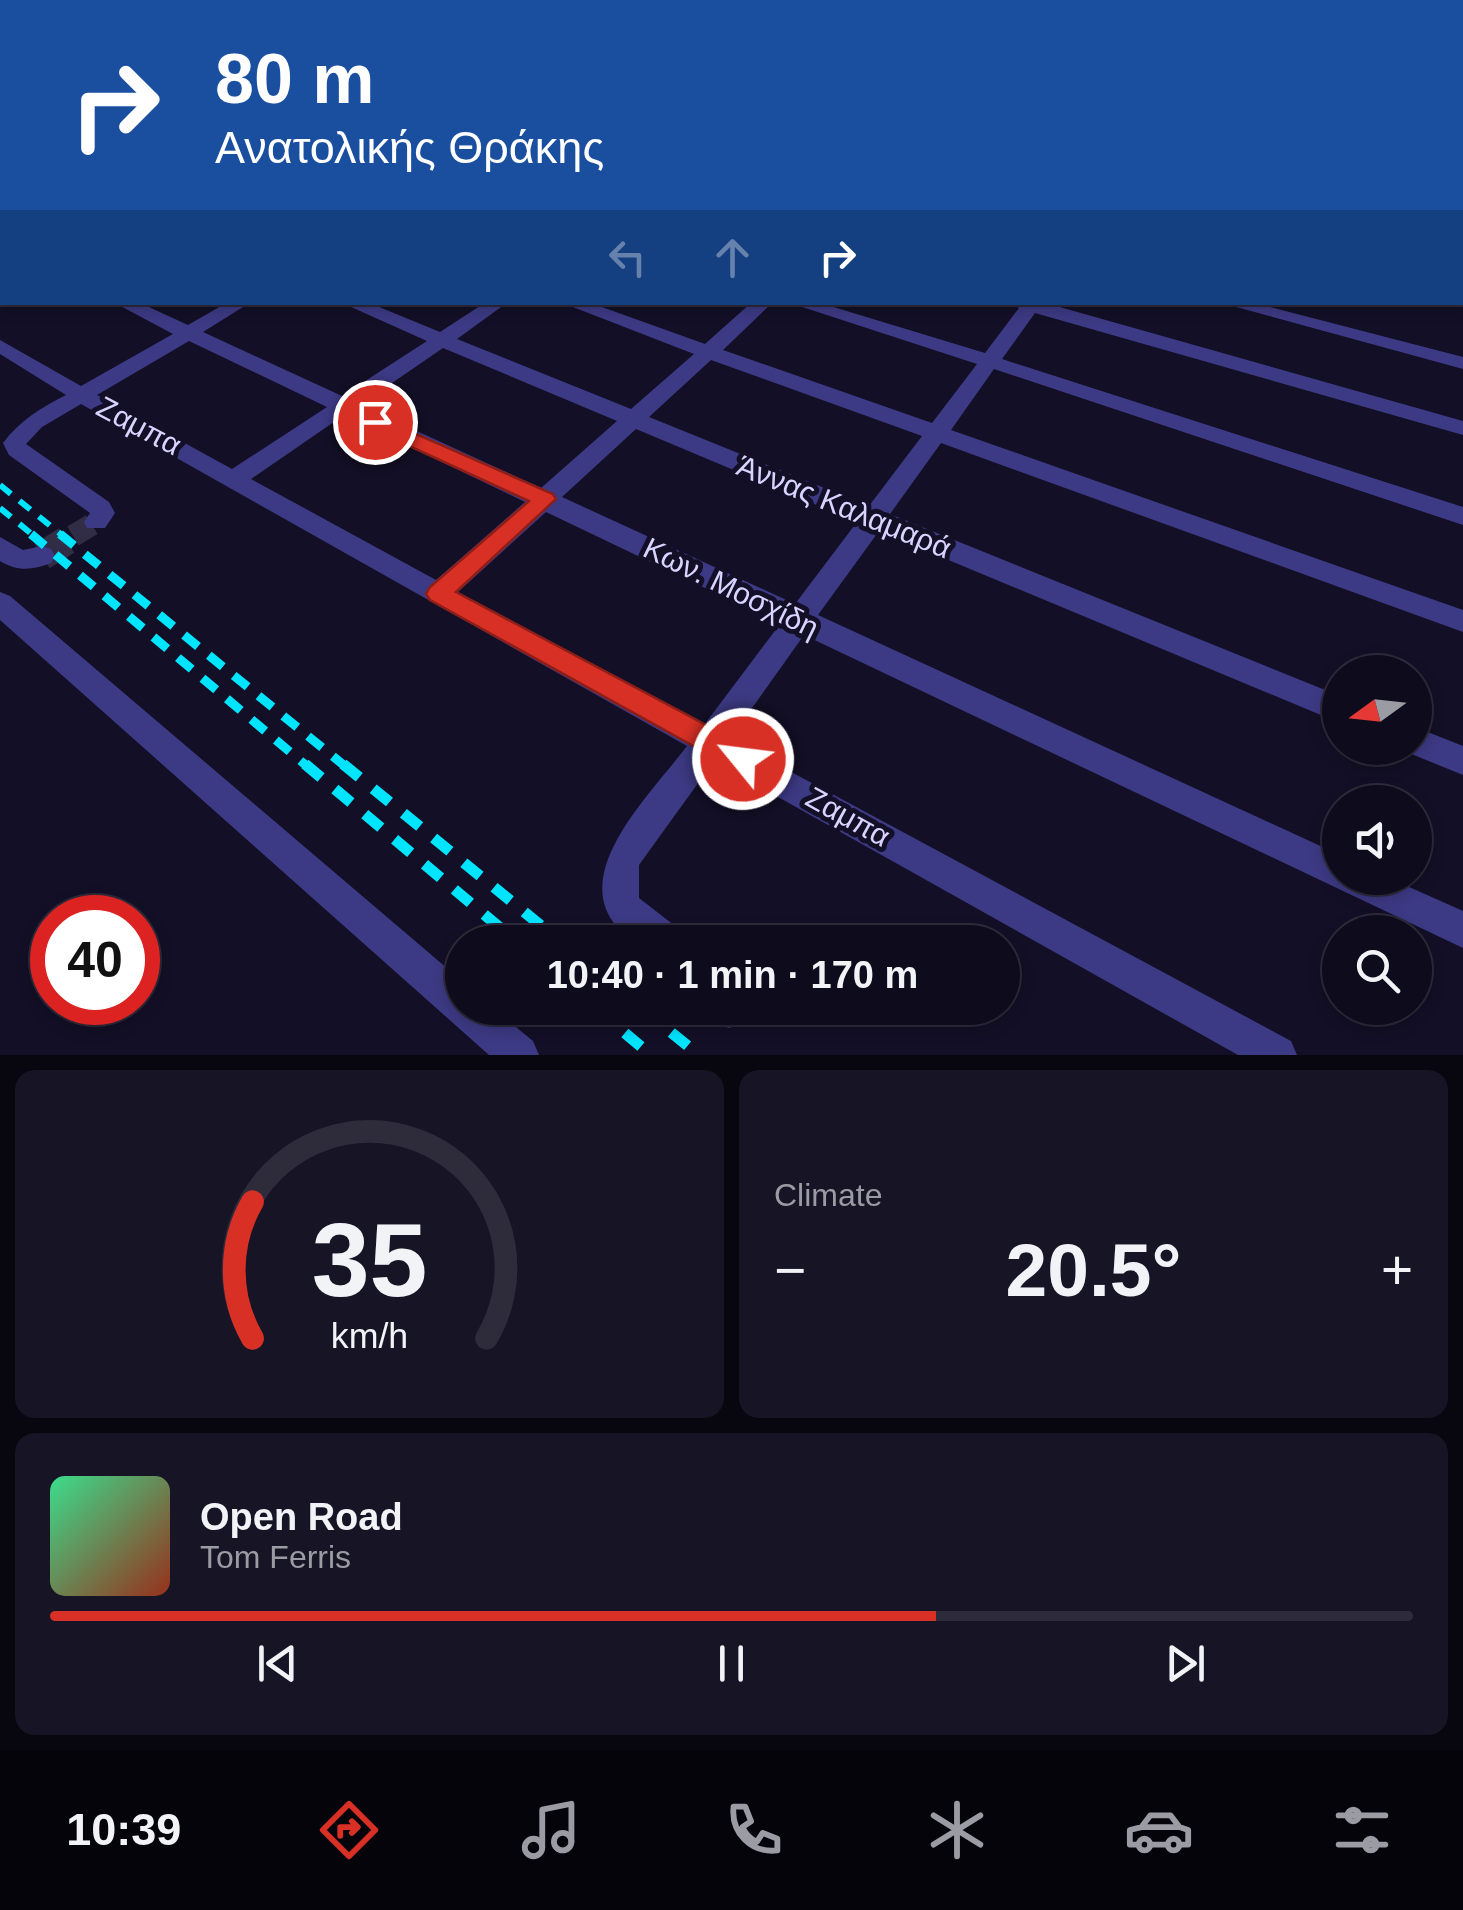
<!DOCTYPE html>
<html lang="en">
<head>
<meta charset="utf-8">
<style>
	body { margin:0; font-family:Arial,sans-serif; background:#171425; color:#f1f3f6; height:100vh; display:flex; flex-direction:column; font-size:38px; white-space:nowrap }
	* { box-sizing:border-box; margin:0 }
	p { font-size:32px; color:#9b9ba3 }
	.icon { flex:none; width:55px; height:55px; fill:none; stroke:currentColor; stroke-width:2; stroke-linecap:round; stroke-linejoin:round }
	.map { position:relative; height:1055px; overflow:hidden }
	.sheet { display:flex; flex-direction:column; gap:15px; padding:15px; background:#08060f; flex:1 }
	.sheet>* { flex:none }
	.guide { position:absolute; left:0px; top:0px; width:1465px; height:305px; box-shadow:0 5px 15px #0003,0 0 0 2px #2e2b3b; background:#1a4fa0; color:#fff; overflow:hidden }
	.needle { width:65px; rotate:255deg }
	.buttons { position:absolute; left:1322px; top:655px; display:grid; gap:20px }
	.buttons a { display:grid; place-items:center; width:110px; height:110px; border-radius:50%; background:#0e0b1c; box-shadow:0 5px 15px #0003,0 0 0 2px #2e2b3b; font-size:50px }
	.speed { position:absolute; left:30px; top:895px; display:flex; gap:20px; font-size:50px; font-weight:700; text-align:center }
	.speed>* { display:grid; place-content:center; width:130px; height:130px; border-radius:50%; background:#0e0b1c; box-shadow:0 5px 15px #0003,0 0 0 2px #2e2b3b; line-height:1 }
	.speed .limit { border:15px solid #d22; background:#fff; color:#111 }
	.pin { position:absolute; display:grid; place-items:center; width:85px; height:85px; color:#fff; margin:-42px; border:5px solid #fff; border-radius:50%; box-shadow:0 2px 10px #0007 }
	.me { position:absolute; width:110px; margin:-55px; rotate:299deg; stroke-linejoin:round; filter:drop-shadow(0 0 8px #0008) }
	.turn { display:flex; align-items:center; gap:35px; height:210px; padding:0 50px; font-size:45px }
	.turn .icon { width:130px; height:130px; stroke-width:2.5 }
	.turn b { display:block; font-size:70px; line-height:85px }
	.lanes { display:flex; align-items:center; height:95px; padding:0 50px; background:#0003; justify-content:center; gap:50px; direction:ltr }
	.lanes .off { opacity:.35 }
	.big { font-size:75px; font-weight:600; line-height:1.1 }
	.sheet .card { flex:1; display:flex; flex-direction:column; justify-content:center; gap:15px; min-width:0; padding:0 35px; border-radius:20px; background:#171425 }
	.sheet .dial { align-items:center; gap:0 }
	.dial svg { height:260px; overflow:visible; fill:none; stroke:#2e2b3b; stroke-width:7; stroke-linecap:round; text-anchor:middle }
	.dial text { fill:#f1f3f6; stroke:none }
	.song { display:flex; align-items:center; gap:30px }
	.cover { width:120px; height:120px; border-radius:15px; background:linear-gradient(135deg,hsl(150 70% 55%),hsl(10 70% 35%)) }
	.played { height:10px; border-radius:5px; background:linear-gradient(90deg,#d93025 65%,#2e2b3b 65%) }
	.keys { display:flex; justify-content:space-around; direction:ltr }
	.heat { display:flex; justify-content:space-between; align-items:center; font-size:55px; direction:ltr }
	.sheet .tiles { flex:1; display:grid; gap:15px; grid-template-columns:1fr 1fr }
	.card:last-child { grid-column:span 2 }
	.trip { position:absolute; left:445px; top:925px; width:575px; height:100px; border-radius:50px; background:#0e0b1c; box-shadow:0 5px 15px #0003,0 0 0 2px #2e2b3b; font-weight:600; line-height:100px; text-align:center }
	.tab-bar { display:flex; height:160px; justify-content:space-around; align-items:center; background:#06040b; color:#9b9ba3 }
	.tab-bar .icon { width:70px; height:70px }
	.tab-bar .current { color:#d93025 }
	.tab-bar b { font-size:45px; color:#f1f3f6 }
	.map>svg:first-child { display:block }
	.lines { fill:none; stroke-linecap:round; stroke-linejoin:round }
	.minor-tunnel-far1 { stroke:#312d47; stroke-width:22; stroke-dasharray:22 11; stroke-linecap:butt }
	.minor-tunnel { stroke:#312d47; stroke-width:29; stroke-dasharray:29 14; stroke-linecap:butt }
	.minor { fill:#3d3a85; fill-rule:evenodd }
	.major { fill:#c25bff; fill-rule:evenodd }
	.rail-far2 { stroke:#00e5ff; stroke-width:6; stroke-dasharray:14 11; stroke-linecap:butt }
	.rail-far1 { stroke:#00e5ff; stroke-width:9; stroke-dasharray:18 14; stroke-linecap:butt }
	.rail { stroke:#00e5ff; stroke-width:11; stroke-dasharray:21 18; stroke-linecap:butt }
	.route { fill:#d93025; stroke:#8d1f18; stroke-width:2.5 }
	.labels { text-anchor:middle; stroke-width:10; stroke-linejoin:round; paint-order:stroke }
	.street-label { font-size:30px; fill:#d9d4ff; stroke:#130f26 }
</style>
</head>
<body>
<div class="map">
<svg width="1463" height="1055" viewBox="0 0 1463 1055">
	<rect width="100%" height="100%" fill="#130f26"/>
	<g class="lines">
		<path class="minor-tunnel-far1" d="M73 536 96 522"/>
		<path class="minor-tunnel" d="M42 556 77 534"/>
		<path class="minor" d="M112 0H130L131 2H115Z
			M237 0H255L256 2H240Z
			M460 0H478L479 2H463Z
			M572 0H588L589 2H575Z
			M744 0H767L768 2H747Z
			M963 0H988L989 1 962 2Z
			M1015 0H1027L1028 2H1017Z
			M1145 0H1157L1158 2H1147Z
			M1221 0H1232L1233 2H1223Z
			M1331 0H1358L1359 2H1334Z
			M1462 14H1463V20H1462Z
			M1462 46H1463V52H1462Z
			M1462 81H1463V89H1462Z
			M1462 129H1463V137H1462Z
			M1462 184H1463V194H1462Z
			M2 188V198L0 199V189Z
			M0 239 2 240V250H0Z
			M2 289V301L0 302V290Z
			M113 302H138L188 325 228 302H251L203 332 342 396 427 341 340 302H367L440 332 486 302H508L457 339 631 409 694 354 560 302H588L705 344 752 302H773L723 350 932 423 977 364 787 302H817L985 353 1019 308 1009 302H1042L1463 421V435L1035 313 1002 359 1463 507V525L994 369 951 430 1463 610V632L941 443 890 514 1340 696V723L879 531 818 615 1340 855V878H1389L1463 911V948L804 635 730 739 1291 1041 1297 1055H1238L714 761 639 865V898L679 929 684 942H634C553 886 648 798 687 746L81 404 42 427 26 444 109 502 115 513 105 528H87L84 522 90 513 9 455 3 443C20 420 41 408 66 395L0 354V340L81 386 173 334ZM189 341 327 407 232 469 97 395ZM443 348 617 421 541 488 360 405ZM711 360 922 436 869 506 649 417ZM344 415 525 502 436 580 251 479ZM636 429 857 522 795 604 562 497ZM546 512 780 624 704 725 458 592Z
			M1218 302H1251L1463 357V369Z
			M0 537 23 550 42 546 51 549 55 556 51 563C32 570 18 572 0 561Z
			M0 592 10 596 462 981V1008H493L533 1041 539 1055H489L0 620Z
			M1415 727 1463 746V775L1404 751 1402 748H1415Z
			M709 1008H748V1009L743 1023 729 1028 715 1023Z"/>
		<path class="major" d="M978 0H989L990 2H980Z
			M1462 286H1463V296H1462Z"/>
		<path class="rail-far2" d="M0 485 63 536
			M0 508 34 536"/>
		<path class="rail-far1" d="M31 534 308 767
			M60 534 346 767"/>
		<path class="rail" d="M305 764 517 942
			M343 764 561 942
			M595 1008 651 1055
			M641 1008 699 1055"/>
	</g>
	<path class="route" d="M375 416 553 494 556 499 456 592 753 750 757 759 753 768 743 772 733 768 430 600 426 594 430 587 529 501 368 427 365 422Z"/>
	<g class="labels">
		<g class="street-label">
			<text transform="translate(139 426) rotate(28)" y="10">Ζαμπα</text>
			<text transform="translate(844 507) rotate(22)" y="10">Άννας Καλαμαρά</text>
			<text transform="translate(731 588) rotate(26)" y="10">Κων. Μοσχίδη</text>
			<text transform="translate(848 817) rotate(29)" y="10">Ζαμπα</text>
		</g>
	</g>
</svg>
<div class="buttons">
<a><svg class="needle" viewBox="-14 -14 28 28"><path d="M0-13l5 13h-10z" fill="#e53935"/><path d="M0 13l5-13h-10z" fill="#9b9ba3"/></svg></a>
<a><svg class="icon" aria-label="sound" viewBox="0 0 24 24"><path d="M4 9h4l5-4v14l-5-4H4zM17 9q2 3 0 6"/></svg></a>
<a><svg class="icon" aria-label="search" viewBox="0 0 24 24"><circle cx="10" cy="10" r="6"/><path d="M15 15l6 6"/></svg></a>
</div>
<div class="speed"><div class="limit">40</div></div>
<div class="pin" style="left:375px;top:422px;background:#d93025"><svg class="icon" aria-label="arrive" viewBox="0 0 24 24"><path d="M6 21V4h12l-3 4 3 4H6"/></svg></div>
<svg class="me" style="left:743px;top:759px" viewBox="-20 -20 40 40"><circle r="17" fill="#d93025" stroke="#fff" stroke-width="3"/><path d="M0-11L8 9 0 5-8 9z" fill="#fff"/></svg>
<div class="trip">10:40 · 1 min · 170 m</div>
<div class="guide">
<div class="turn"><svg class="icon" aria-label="right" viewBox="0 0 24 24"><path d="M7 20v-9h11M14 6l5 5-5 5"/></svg><div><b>80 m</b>Ανατολικής Θράκης</div></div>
<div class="lanes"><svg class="icon off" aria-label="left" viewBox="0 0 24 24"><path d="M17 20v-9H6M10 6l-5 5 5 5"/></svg><svg class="icon off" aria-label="ahead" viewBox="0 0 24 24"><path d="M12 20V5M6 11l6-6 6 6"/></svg><svg class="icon" aria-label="right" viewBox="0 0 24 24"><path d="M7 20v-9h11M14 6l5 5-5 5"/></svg></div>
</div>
</div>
<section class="sheet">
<div class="tiles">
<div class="card dial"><svg viewBox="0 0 100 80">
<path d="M14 69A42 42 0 1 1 86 69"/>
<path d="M14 69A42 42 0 0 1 14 27" stroke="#d93025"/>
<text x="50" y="56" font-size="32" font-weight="700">35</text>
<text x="50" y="72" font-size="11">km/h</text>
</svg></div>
<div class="card"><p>Climate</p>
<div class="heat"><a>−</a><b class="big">20.5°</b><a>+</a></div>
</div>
<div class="card">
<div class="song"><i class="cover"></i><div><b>Open Road</b><p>Tom Ferris</p></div></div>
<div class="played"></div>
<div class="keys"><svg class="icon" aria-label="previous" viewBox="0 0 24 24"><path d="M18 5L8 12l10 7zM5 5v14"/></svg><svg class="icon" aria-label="pause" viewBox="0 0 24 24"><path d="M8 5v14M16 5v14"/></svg><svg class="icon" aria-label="next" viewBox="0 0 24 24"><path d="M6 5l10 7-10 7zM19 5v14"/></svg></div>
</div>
</div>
</section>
<nav class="tab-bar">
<b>10:39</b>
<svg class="icon current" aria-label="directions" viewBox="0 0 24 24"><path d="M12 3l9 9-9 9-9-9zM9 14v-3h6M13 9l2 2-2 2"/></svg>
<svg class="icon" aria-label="music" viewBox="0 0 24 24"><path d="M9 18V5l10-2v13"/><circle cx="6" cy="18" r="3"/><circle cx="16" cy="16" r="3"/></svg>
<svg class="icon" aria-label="phone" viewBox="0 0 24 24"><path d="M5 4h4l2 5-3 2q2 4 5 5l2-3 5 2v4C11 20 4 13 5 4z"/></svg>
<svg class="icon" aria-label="climate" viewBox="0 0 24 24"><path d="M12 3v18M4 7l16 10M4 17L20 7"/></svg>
<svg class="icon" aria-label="car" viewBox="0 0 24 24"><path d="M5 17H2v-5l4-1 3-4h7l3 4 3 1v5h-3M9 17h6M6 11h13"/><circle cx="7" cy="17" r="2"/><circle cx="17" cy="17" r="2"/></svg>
<svg class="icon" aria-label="filters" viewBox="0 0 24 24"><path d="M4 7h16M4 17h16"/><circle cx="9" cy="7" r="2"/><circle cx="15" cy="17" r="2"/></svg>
</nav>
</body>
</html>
